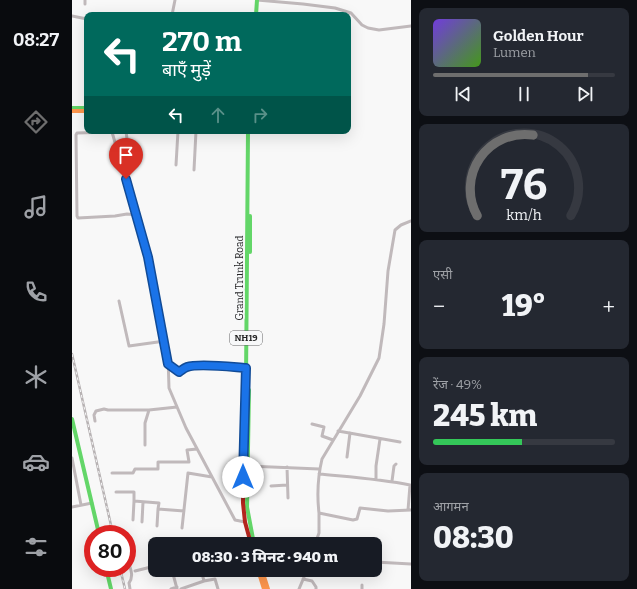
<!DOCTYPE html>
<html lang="hi">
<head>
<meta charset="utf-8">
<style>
	body { margin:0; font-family:Bitter,"Noto Sans Devanagari",serif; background:#242831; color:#f1f3f6; height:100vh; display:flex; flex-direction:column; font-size:15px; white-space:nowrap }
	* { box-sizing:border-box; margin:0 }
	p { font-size:13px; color:#9ea1a6 }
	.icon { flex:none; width:22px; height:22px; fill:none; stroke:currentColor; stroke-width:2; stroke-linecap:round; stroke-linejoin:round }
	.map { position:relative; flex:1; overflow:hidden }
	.panel { display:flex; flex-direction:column; gap:8px; padding:8px; background:#0d0f14; width:226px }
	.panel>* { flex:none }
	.top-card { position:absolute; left:12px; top:12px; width:267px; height:122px; border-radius:8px; box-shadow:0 4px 16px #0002; background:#00695c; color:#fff; overflow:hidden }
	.speed { position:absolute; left:12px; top:525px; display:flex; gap:8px; font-size:20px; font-weight:700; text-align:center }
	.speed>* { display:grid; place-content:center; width:52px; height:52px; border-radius:50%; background:#171b24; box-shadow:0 4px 16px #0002; line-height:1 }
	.speed .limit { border:6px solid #d22; background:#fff; color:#111 }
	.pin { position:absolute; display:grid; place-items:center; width:34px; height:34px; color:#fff; margin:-41px -17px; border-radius:50% 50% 50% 0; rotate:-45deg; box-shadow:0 0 4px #0007 }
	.pin .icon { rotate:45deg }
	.me { position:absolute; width:44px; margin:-22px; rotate:0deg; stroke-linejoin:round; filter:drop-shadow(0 0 3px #0008) }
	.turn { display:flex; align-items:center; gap:14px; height:84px; padding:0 12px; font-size:18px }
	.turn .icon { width:52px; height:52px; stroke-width:2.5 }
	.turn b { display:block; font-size:28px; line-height:34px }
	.lanes { display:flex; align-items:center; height:38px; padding:0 12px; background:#0003; justify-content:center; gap:20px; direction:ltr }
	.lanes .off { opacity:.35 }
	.big { font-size:30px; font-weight:800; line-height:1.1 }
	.panel .tile { flex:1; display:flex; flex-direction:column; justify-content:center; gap:6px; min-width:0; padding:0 14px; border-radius:8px; background:#242831 }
	.panel .dial { align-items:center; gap:0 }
	.dial svg { height:104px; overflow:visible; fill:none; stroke:#363941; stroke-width:7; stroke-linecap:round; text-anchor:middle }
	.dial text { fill:#f1f3f6; stroke:none }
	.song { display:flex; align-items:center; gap:12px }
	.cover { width:48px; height:48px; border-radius:6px; background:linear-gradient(135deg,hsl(260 70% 55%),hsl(100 70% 35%)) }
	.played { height:4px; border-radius:2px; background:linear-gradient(90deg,#6e6e6e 85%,#363941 85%) }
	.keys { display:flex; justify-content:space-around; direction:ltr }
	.heat { display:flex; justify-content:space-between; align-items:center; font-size:22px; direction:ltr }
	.charge { height:6px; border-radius:3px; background:linear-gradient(90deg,#34c759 49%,#363941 0) }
	.trip { position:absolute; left:76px; top:537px; width:234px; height:40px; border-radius:8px; background:#171b24; box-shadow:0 4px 16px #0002; font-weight:800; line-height:40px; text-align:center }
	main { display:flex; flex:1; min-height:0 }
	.tabs { display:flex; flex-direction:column; width:72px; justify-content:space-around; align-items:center; background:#090b0e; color:#9ea1a6 }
	.tabs .icon { width:28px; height:28px }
	.tabs .current { color:#6e6e6e }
	.tabs b { font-size:18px; color:#f1f3f6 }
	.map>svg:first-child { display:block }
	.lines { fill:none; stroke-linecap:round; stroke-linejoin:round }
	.street { stroke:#c0b9bb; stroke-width:3 }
	.fast { stroke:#63d668; stroke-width:4 }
	.slow { stroke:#ff974d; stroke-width:4 }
	.jam { stroke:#b3261e; stroke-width:4 }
	.rail-casing { stroke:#b7b2b3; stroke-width:2.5 }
	.rail { stroke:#f7f8f9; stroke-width:1; stroke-dasharray:3; stroke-linecap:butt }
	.route-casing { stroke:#114b97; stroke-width:10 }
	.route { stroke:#1a73e8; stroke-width:7 }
	.labels { text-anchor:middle; stroke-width:3.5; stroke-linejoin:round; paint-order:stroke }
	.shield { fill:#f7f8f9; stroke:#636364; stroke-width:1 }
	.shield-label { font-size:9px; font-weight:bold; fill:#232324 }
	.street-label { font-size:10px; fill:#232324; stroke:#f7f8f9 }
</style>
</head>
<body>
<main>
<nav class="tabs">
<b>08:27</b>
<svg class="icon current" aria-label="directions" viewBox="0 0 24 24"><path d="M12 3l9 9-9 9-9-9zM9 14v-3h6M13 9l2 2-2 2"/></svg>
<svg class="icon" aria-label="music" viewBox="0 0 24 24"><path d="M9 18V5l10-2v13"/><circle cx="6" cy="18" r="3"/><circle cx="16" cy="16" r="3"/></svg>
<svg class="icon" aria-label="phone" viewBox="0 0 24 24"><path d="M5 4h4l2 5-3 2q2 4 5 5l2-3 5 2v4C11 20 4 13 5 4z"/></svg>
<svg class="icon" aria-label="climate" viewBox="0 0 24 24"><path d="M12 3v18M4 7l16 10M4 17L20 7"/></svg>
<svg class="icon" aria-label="car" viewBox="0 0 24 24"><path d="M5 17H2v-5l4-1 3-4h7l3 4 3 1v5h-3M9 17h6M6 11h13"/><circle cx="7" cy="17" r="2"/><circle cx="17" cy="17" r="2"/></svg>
<svg class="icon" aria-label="filters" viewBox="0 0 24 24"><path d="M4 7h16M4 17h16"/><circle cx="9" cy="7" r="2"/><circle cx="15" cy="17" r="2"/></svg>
</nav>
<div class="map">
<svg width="339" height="589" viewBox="0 0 339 589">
	<rect width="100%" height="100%" fill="#f8f8f8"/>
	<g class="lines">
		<path class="street" d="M185 0 231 4 263 8 279 13 290 25 296 28 307 30 339 26
			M13 4V0
			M100 15 103 0
			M0 16 15 19
			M40 131 38 132 5 133 4 135 5 216 6 218 43 216 55 214 65 215
			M54 131 56 147
			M40 132 76 257 96 357 97 388 114 428 163 520 173 522
			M104 165 106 131
			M122 170 124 131
			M339 221 329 225 323 230 316 271 312 324 307 358 288 396 250 459C246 476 245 496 247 513L281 520 285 519 288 508 316 511 339 510
			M47 301 57 346 93 341
			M96 364 107 372C126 361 152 366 174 368
			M23 421 22 415 24 411 32 409 36 410H77
			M240 424 252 427 250 436 261 440
			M266 431 328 442
			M73 445V423L77 410 105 407
			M275 457 278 433
			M0 458 9 505
			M175 466 247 469
			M215 467 216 498
			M40 473H61L63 469H86V462H117L115 450 125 449
			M247 474C277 477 308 479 338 485L336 510
			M304 479V466L308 439
			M320 481 322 466 324 464
			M199 486 215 485
			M44 492H62V501
			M0 507 20 503
			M61 520 62 501 87 503 86 509
			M70 522 71 502
			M85 526 86 509 112 511
			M110 528 116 473 140 477
			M243 544 247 533V513
			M55 557C57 566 63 575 57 583L58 589
			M303 562 339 564
			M100 570 105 589
			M129 570 132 581
			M63 571 83 566
			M231 579 240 581 244 587V589
			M99 589 105 587
			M109 589 132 581 143 579 146 589
			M227 589 235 570
			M290 589V585"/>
		<path class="fast" d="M184 15 185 0
			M0 108H15
			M178 216V252
			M177 390 175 507 182 544
			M0 419 27 534
			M172 419 174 381 176 131
			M34 568 39 589"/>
		<path class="slow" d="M0 111H15
			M186 570 192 589
			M190 570 196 589"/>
		<path class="jam" d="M172 419 171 503 173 522 179 544"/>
		<g class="rail-casing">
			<path id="rail" d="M0 354 41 534
				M48 568 53 589"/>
		</g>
		<use href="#rail" class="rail"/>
	</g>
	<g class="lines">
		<g class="route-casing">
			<path id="route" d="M54 179 76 257 96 364 107 372C110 370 112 368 115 367 127 363 160 367 174 368L171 477"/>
		</g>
		<use href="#route" class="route"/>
	</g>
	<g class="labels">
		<rect class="shield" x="158" y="331" width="32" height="14" rx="3"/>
		<g class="shield-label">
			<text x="174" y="341">NH19</text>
		</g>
		<g class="street-label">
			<text transform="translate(167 278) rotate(-90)" y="4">Grand Trunk Road</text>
		</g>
	</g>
</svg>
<div class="speed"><div class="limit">80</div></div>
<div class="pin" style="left:54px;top:179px;background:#d93025"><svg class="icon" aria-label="arrive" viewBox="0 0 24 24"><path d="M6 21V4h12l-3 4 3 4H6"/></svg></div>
<svg class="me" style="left:171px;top:477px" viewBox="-20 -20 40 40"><circle r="19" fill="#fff"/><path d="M0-13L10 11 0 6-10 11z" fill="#1a73e8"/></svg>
<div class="trip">08:30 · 3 मिनट · 940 m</div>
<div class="top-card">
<div class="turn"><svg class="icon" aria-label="left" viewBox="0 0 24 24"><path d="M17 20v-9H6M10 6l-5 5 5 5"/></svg><div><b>270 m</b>बाएँ मुड़ें</div></div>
<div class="lanes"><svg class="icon" aria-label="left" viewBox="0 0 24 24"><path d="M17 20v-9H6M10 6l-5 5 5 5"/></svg><svg class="icon off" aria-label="ahead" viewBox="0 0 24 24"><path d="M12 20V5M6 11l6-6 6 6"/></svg><svg class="icon off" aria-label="right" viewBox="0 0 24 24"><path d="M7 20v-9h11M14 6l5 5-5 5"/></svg></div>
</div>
</div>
<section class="panel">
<div class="tile">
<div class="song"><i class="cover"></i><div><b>Golden Hour</b><p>Lumen</p></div></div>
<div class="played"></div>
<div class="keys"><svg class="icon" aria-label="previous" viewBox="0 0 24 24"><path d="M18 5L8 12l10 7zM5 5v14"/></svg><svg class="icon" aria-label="pause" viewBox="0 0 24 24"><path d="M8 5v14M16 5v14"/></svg><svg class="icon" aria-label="next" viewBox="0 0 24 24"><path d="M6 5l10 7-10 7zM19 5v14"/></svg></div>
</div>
<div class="tile dial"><svg viewBox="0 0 100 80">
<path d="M14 69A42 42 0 1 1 86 69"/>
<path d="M14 69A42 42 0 0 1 57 7" stroke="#6e6e6e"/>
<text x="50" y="56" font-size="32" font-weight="700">76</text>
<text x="50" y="72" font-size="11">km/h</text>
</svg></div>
<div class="tile"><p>एसी</p>
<div class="heat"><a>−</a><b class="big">19°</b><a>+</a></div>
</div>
<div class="tile"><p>रेंज · 49%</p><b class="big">245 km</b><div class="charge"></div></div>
<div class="tile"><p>आगमन</p><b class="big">08:30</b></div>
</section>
</main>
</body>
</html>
